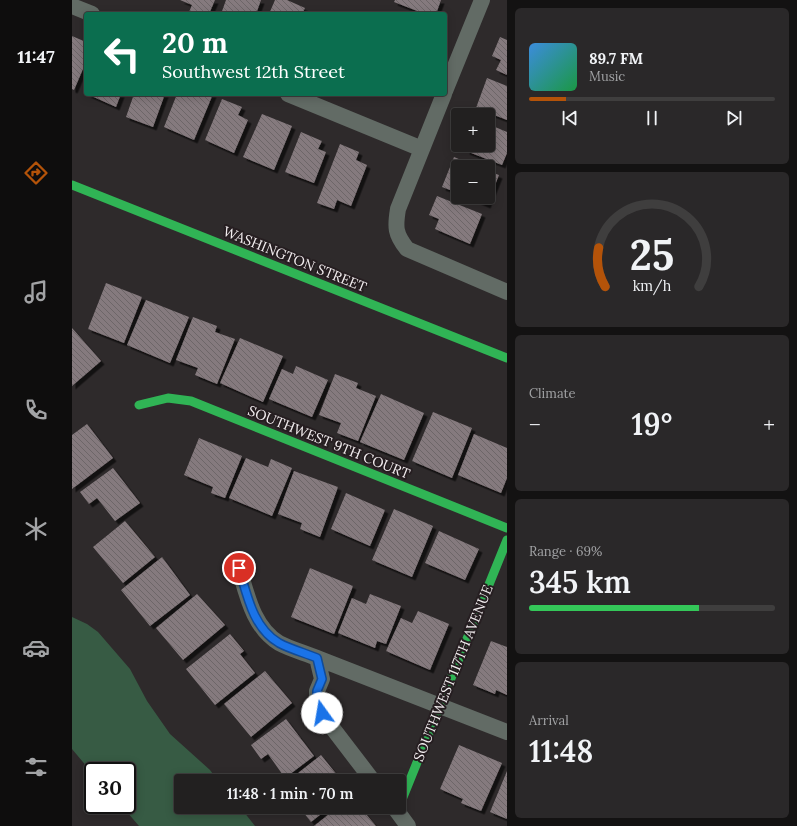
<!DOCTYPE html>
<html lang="en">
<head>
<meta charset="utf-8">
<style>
	body { margin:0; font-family:Lora,serif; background:#2a2829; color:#f1f3f6; height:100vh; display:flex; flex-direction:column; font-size:15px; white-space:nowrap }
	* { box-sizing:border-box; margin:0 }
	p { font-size:13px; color:#a2a3a5 }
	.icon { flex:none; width:22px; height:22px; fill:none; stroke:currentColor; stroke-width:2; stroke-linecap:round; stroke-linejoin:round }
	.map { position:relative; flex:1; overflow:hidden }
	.panel { display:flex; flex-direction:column; gap:8px; padding:8px; background:#131212; width:290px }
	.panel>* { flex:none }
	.top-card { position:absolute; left:12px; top:12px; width:363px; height:84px; border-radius:4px; box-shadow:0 2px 10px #0003,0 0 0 1px #3f3e3e; background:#0b6e4f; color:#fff; overflow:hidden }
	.fabs { position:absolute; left:379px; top:108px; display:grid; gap:8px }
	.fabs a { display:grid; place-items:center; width:44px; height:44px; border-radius:4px; background:#222020; box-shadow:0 2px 10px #0003,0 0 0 1px #3f3e3e; font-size:20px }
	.speed { position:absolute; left:12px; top:762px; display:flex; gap:8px; font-size:20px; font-weight:700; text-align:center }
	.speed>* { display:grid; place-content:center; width:52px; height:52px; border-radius:50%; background:#222020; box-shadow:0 2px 10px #0003,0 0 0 1px #3f3e3e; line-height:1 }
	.speed .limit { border:2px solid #111; border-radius:6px; background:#fff; color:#111 }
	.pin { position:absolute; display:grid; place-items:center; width:34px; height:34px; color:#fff; margin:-17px; border:2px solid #fff; border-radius:50%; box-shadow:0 1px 4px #0007 }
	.me { position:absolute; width:44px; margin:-22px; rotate:347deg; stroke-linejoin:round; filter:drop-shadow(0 0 3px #0008) }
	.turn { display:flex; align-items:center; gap:14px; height:84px; padding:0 12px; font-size:18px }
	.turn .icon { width:52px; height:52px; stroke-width:2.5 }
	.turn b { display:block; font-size:28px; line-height:34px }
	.big { font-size:30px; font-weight:600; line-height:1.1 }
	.panel .widget { flex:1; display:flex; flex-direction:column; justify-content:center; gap:6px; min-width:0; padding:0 14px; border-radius:6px; background:#2a2829 }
	.panel .dial { align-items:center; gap:0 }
	.dial svg { height:104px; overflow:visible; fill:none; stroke:#3f3e3e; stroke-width:7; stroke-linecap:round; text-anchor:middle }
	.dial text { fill:#f1f3f6; stroke:none }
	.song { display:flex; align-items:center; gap:12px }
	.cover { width:48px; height:48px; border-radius:6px; background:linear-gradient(135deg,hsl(210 70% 55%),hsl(140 70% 35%)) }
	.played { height:4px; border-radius:2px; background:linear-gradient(90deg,#b45309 15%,#3f3e3e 15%) }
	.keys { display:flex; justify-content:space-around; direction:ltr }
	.heat { display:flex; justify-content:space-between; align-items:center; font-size:22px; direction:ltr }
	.charge { height:6px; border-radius:3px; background:linear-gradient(90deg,#34c759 69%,#3f3e3e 0) }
	.trip { position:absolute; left:102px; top:774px; width:232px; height:40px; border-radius:4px; background:#222020; box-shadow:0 2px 10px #0003,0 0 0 1px #3f3e3e; font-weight:600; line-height:40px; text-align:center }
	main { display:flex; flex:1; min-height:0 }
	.menu { display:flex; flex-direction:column; width:72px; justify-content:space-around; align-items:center; background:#0e0d0d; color:#a2a3a5 }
	.menu .icon { width:28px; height:28px }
	.menu .on { color:#b45309 }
	.menu b { font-size:18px; color:#f1f3f6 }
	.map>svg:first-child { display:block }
	.water { fill:#375b44 }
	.building { fill:url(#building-back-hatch); filter:url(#shadow) }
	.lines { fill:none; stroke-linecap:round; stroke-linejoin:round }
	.street { stroke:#626b65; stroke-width:16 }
	.fast { stroke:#30b455; stroke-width:9 }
	.route-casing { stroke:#114b97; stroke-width:10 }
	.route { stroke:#1a73e8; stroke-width:7 }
	.labels { text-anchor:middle; stroke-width:4; stroke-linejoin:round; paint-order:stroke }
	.street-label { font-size:14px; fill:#f3eef0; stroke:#261e21 }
</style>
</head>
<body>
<main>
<nav class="menu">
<b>11:47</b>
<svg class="icon on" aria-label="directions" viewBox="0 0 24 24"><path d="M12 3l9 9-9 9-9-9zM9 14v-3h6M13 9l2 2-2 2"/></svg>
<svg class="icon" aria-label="music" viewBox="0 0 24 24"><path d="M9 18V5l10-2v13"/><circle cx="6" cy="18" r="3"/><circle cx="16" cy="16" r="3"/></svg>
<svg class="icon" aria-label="phone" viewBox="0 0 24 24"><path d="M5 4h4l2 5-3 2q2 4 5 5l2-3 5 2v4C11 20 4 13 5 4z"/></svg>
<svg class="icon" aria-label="climate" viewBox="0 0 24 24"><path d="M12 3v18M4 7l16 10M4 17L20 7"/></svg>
<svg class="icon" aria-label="car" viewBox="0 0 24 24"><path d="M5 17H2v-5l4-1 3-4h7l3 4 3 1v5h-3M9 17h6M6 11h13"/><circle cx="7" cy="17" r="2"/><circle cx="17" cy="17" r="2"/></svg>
<svg class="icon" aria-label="filters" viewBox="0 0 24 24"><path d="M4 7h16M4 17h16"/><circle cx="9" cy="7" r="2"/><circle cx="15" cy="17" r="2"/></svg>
</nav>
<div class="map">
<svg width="435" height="826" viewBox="0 0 435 826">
	<defs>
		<pattern id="building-back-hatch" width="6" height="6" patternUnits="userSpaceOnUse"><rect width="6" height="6" fill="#857a7e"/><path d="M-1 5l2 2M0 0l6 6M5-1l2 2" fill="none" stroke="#6d6668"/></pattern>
		<filter id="shadow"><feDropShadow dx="3.5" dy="3.5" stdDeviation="0" flood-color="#0009"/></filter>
	</defs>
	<rect width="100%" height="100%" fill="#2e2a2b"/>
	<path class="water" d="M0 617 15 624 26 632 58 669 75 701 98 734 138 770 146 781H109V807H168L183 826H67L49 805H55V771H21V774L0 749Z"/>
	<path class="building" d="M108 0H143L137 14H123L117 12 120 5Z
		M154 0H189L184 14H149Z
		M203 0H215L233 8 230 14H197Z
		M323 0H369L364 14H353L322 2Z
		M0 36 14 42V62L2 90 0 89Z
		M428 37 435 40V75L424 70 429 60 420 56Z
		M415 78 435 86V120L404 108Z
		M15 94H49L44 107Z
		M62 94H93L81 127 54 117Z
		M105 94H141L122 140 92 127Z
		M150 99 170 107 166 115 176 120 162 153 133 140Z
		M190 114 220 126 202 170 171 157Z
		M416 124 435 132V153L430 165 394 151 397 145H416Z
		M229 132 250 141 246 149 254 152 242 183 213 172Z
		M268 144 287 152 284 160 295 165 279 206 265 200 262 209 245 203Z
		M382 157 406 167H386V193L370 187Z
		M416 171 427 175 415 205 396 197H416Z
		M365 196 410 214 398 244 363 229 367 219 357 215Z
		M34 283 70 297 52 343 16 329Z
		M74 300 117 317 98 363 55 345Z
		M121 317 145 326 143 332 163 339 145 384 123 375 126 368 104 360Z
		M0 328 29 361 0 386Z
		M168 338 211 356 191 402 148 383Z
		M224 366 256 380 240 417 197 399 210 369 221 374Z
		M263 374 286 383 284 388 304 396 286 441 265 433 269 423 247 415Z
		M309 394 352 413 332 460 288 442Z
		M361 412 400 428 380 478 340 461Z
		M15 424 41 458 0 489V435Z
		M402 434 435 448V478L429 493 386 475Z
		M127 438 170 456 153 498 139 493 141 487 112 475Z
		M174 458 196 467 199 459 220 468 200 516 157 498Z
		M41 468 68 503 43 521 25 498 17 504 8 492Z
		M222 471 266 487 248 537 228 529 230 523 206 514Z
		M274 493 313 510 298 546 259 529Z
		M322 509 361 526 340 577 300 560Z
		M53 521 83 557 51 583 21 547Z
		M367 531 407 549 393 580 353 563Z
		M90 557 118 595 78 626 49 590Z
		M238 568 281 586 262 634 219 617Z
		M125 594 153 625 111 660 84 628Z
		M298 594 329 606 314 644 305 641 303 648 266 633 280 598 294 604Z
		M346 611 377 624 358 670 314 651 329 618 340 623Z
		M158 634 172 651 168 654 183 673 143 705 114 669Z
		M419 641 435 647V695L424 690 423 694 401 685Z
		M193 671 220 703 179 737 152 704Z
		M214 719 242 756 213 778 196 754 189 759 179 745Z
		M387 745 430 763 409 811 389 803 391 799 368 789Z
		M249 755 270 781H216Z
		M435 771V819L418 812Z
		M227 807H258L239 822Z
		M266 807H288L304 826H242Z"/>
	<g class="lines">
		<path class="street" d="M0 6 20 14
			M373 91 410 0
			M216 94 350 149
			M372 94 326 209C323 227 323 234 335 249L435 292
			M167 568C175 595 181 627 207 643 218 649 233 653 245 658L250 679 245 691V702L249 713 301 781
			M245 658 435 732
			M322 807 336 826"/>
		<path class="fast" d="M0 185 435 358
			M67 405 96 398 119 401 435 528
			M327 807 435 540"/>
	</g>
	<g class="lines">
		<g class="route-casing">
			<path id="route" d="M167 568C175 595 181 628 207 643 218 649 233 653 245 658L250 679 245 691V702L250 713"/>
		</g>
		<use href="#route" class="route"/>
	</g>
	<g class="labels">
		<g class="street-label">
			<text transform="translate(223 259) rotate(22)" y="5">WASHINGTON STREET</text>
			<text transform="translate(257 442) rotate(22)" y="5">SOUTHWEST 9TH COURT</text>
			<text transform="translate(381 673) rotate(-68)" y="5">SOUTHWEST 117TH AVENUE</text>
		</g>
	</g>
</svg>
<div class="fabs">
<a>+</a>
<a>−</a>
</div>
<div class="speed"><div class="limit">30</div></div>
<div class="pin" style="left:167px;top:568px;background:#d93025"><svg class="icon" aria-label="arrive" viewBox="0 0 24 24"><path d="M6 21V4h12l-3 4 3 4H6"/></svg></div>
<svg class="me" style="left:250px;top:713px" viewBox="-20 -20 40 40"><circle r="19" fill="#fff"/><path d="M0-13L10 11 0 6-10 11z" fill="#1a73e8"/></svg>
<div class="trip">11:48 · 1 min · 70 m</div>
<div class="top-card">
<div class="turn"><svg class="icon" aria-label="left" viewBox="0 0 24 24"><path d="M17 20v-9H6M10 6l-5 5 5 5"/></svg><div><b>20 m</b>Southwest 12th Street</div></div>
</div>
</div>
<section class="panel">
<div class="widget">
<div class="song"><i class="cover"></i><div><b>89.7 FM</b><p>Music</p></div></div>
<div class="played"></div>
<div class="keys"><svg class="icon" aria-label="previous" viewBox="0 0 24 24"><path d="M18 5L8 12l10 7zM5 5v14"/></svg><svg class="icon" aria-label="pause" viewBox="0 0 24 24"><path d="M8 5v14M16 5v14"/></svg><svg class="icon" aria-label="next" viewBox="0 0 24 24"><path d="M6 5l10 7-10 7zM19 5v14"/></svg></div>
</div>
<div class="widget dial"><svg viewBox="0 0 100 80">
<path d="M14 69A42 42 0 1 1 86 69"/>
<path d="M14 69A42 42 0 0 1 9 39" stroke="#b45309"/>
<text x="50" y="56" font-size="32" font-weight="700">25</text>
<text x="50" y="72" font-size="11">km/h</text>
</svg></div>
<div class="widget"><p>Climate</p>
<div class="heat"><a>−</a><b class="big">19°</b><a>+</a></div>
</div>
<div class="widget"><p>Range · 69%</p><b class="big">345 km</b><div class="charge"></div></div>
<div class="widget"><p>Arrival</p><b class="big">11:48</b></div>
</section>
</main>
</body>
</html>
